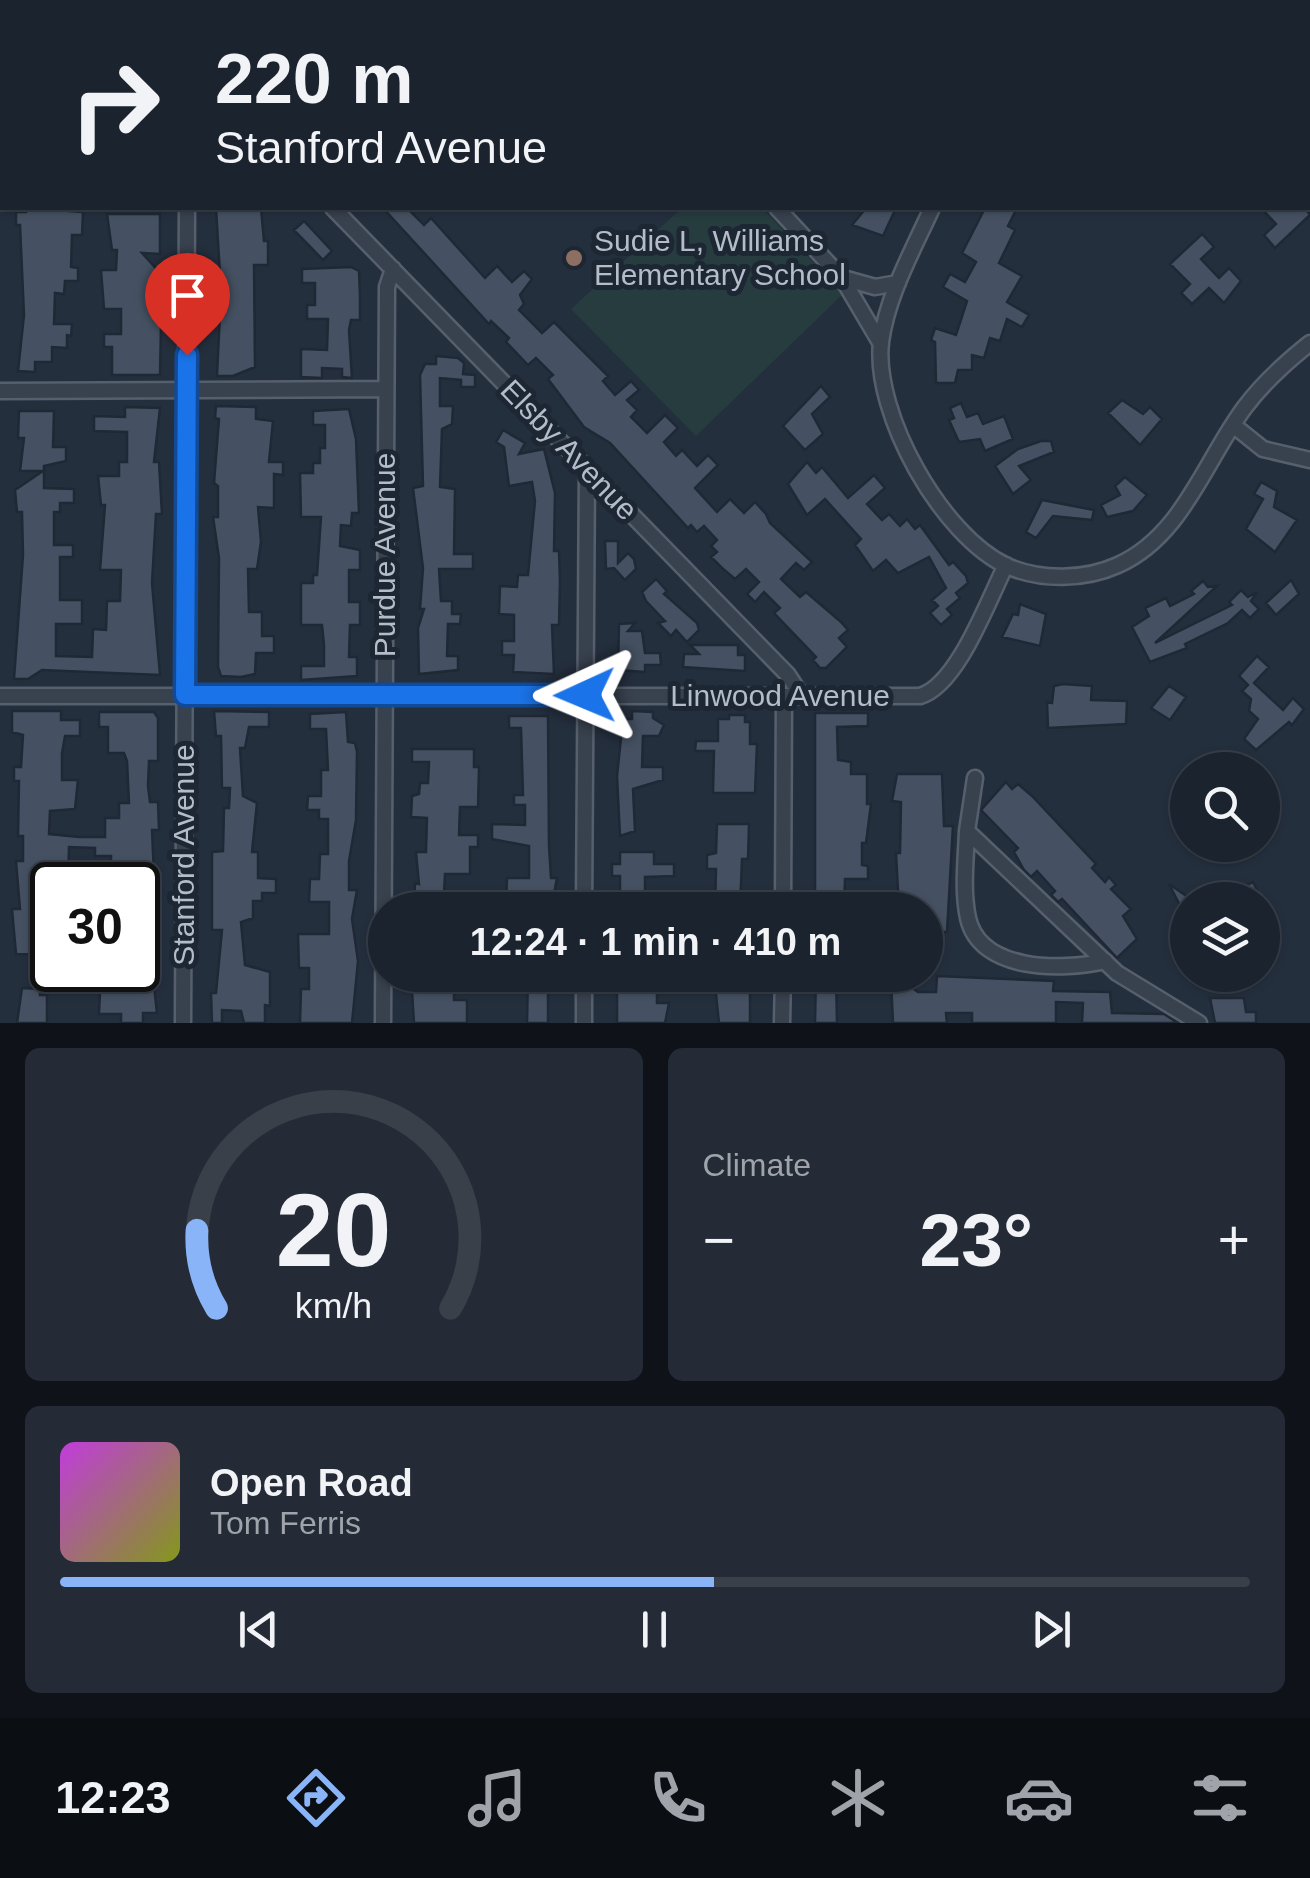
<!DOCTYPE html>
<html lang="en">
<head>
<meta charset="utf-8">
<style>
	body { margin:0; font-family:Arial,sans-serif; background:#242b36; color:#f1f3f6; height:100vh; display:flex; flex-direction:column; font-size:38px; white-space:nowrap }
	* { box-sizing:border-box; margin:0 }
	p { font-size:32px; color:#a0a4aa }
	.icon { flex:none; width:55px; height:55px; fill:none; stroke:currentColor; stroke-width:2; stroke-linecap:round; stroke-linejoin:round }
	.map { position:relative; height:1023px; overflow:hidden }
	.side { display:flex; flex-direction:column; gap:25px; padding:25px; background:#0f1319; flex:1 }
	.side>* { flex:none }
	.guide { position:absolute; left:0px; top:0px; width:1310px; height:210px; box-shadow:0 2px 8px #0004,0 0 0 2px #39404a; background:#1b232e; color:#f1f3f6; overflow:hidden }
	.fabs { position:absolute; left:1170px; top:752px; display:grid; gap:20px }
	.fabs a { display:grid; place-items:center; width:110px; height:110px; border-radius:50%; background:#1b232e; box-shadow:0 2px 8px #0004,0 0 0 2px #39404a; font-size:50px }
	.speed { position:absolute; left:30px; top:862px; display:flex; gap:20px; font-size:50px; font-weight:700; text-align:center }
	.speed>* { display:grid; place-content:center; width:130px; height:130px; border-radius:50%; background:#1b232e; box-shadow:0 2px 8px #0004,0 0 0 2px #39404a; line-height:1 }
	.speed .limit { border:5px solid #111; border-radius:15px; background:#fff; color:#111 }
	.pin { position:absolute; display:grid; place-items:center; width:85px; height:85px; color:#fff; margin:-102px -42px; border-radius:50% 50% 50% 0; rotate:-45deg; box-shadow:0 0 10px #0007 }
	.pin .icon { rotate:45deg }
	.me { position:absolute; width:110px; margin:-55px; rotate:269deg; stroke-linejoin:round; filter:drop-shadow(0 0 8px #0008) }
	.turn { display:flex; align-items:center; gap:35px; height:210px; padding:0 50px; font-size:45px }
	.turn .icon { width:130px; height:130px; stroke-width:2.5 }
	.turn b { display:block; font-size:70px; line-height:85px }
	.big { font-size:75px; font-weight:700; line-height:1.1 }
	.side .tile { flex:1; display:flex; flex-direction:column; justify-content:center; gap:15px; min-width:0; padding:0 35px; border-radius:15px; background:#242b36 }
	.side .dial { align-items:center; gap:0 }
	.dial svg { height:260px; overflow:visible; fill:none; stroke:#39404a; stroke-width:7; stroke-linecap:round; text-anchor:middle }
	.dial text { fill:#f1f3f6; stroke:none }
	.song { display:flex; align-items:center; gap:30px }
	.cover { width:120px; height:120px; border-radius:15px; background:linear-gradient(135deg,hsl(290 70% 55%),hsl(70 70% 35%)) }
	.played { height:10px; border-radius:5px; background:linear-gradient(90deg,#8ab4f8 55%,#39404a 55%) }
	.keys { display:flex; justify-content:space-around; direction:ltr }
	.heat { display:flex; justify-content:space-between; align-items:center; font-size:55px; direction:ltr }
	.side .tiles { flex:1; display:grid; gap:25px; grid-template-columns:1fr 1fr }
	.tile:last-child { grid-column:span 2 }
	.trip { position:absolute; left:368px; top:892px; width:575px; height:100px; border-radius:50px; background:#1b232e; box-shadow:0 2px 8px #0004,0 0 0 2px #39404a; font-weight:700; line-height:100px; text-align:center }
	.menu { display:flex; height:160px; justify-content:space-around; align-items:center; background:#0b0e12; color:#a0a4aa }
	.menu .icon { width:70px; height:70px }
	.menu .on { color:#8ab4f8 }
	.menu b { font-size:45px; color:#f1f3f6 }
	.map>svg:first-child { display:block }
	.green { fill:#263c3f }
	.building { fill:#455162; stroke:#1f2835; stroke-width:2.5 }
	.lines { fill:none; stroke-linecap:round; stroke-linejoin:round }
	.minor-casing { stroke:#565f6c; stroke-width:19 }
	.minor { stroke:#38414e; stroke-width:14 }
	.route-casing { stroke:#114b97; stroke-width:25 }
	.route { stroke:#1a73e8; stroke-width:18 }
	.education-dot { fill:#8d6e63; stroke:#1d2633; stroke-width:4 }
	.labels { text-anchor:middle; stroke-width:10; stroke-linejoin:round; paint-order:stroke }
	.poi-label { font-size:30px; fill:#b4bcc9; stroke:#1d2633; text-anchor:start }
	.street-label { font-size:30px; fill:#b4bcc9; stroke:#1d2633 }
</style>
</head>
<body>
<div class="map">
<svg width="1310" height="1023" viewBox="0 0 1310 1023">
	<rect width="100%" height="100%" fill="#242f3e"/>
	<path class="green" d="M682 208H762L843 294 696 436 571 309Z"/>
	<path class="building" d="M26 208 83 212 82 235H72L71 267 78 268V281H65L64 294 55 293 54 324H72L71 336 67 335V348L52 347V362H35V372L18 371 24 315 20 225H16V212H26Z
		M216 208H261L264 241H268V265H254L255 367 233 376H217L221 292Z
		M383 208H415L411 212 424 225 431 218 485 278 497 266 512 282 524 271 532 279 520 295 524 304 519 310 542 333 554 322 608 376 603 381 615 395 631 381 639 390 627 400 637 410 631 417 647 433 665 415 678 428 664 442 676 456 682 450 697 466 708 455 718 465 695 488 717 512 730 499 744 513 755 502 766 514 770 523 812 562 804 570 796 563 781 579 800 597 806 592 841 622 848 630 839 638 847 647 826 668H820L813 660 816 657 774 613 780 608 764 592 755 602 747 594 759 582 746 569 735 579 722 568 711 557 717 552 711 546 717 540 704 526 697 532 691 525 688 528 610 443 584 427 548 379 553 375 536 358 528 365 506 342 509 338 491 321 489 324Z
		M866 208H896L883 236 852 225Z
		M985 208H1017L1008 226 1015 230 999 263 1022 276 1007 302 1029 315 1022 327 1007 319 1000 341 990 338 984 358 972 355V370H958L955 383H936L935 342 931 340 935 328 956 335 967 301 943 287 950 274 965 282 976 262 962 253Z
		M1261 208H1305L1310 215 1275 248 1264 235 1276 224Z
		M107 214H160V254L142 253 162 275 160 375H112V347H104V334H121V309H104L101 270H116L117 250H112Z
		M304 221 332 251 323 260 294 230Z
		M1202 234 1214 247 1201 259 1219 278 1229 268 1241 281 1224 303 1209 288 1192 304 1181 293 1190 284 1170 264Z
		M351 267 359 271 360 296V320H351L349 330 352 378 342 377V369L322 368V378L301 377V349L327 350 328 319H307V305H315V283H302V269Z
		M436 356 458 358 464 363 463 374 475 375V387H461V380L440 378V406H453L452 424 442 429 440 487 455 489 454 554H473V569H439L441 601H452V614H461L460 624H448L447 656H458V670L419 674 418 628 424 609H420L423 568 413 488 423 486 420 375 425 364H436Z
		M821 386 830 397 812 414 823 434 805 450 783 426Z
		M1122 400 1143 414 1150 407 1162 419 1140 445 1108 413Z
		M961 403 967 417 978 413 983 424 1004 416 1013 439 985 451 980 439 959 442 949 420 954 418 950 408Z
		M216 406 256 407V419L273 421 269 462H283V475L274 474V508L258 507 261 542 257 569H248L249 612H262V636H274V653H256L255 674 241 677 221 676 218 667 219 558 213 517H218V486L214 483 219 419 215 418Z
		M125 407 160 408 154 462H159L162 514H156L152 583 160 675 42 670 28 679H14L23 555 22 512H17L15 490 43 471H20L24 438H18L19 411H54L53 447H66V461L44 466V488L74 489V503H60V512H54V545H73V557H60V600H82V624H56V656L92 657 93 629 106 630 107 601H120L121 570H100L105 505H101L98 476H119V462H127V432L94 431V416L125 417Z
		M349 409 356 439 359 513H352L351 526 341 525 340 546 360 550V570H349V602H360V625H350L349 657H357V676L301 680V666H324V645L322 625H301V583H313V575H317L321 517H301L300 473H313V463H320V448H325V425H313V411Z
		M503 430 525 443 519 454 544 449 555 493 554 551H559L560 581 559 625H552L554 674 513 672 514 655H502V641H514V615L499 614 500 586 517 587 518 575H528L535 501 532 482 509 486 504 447 496 442Z
		M1041 441H1051L1054 452 1019 466 1031 480 1013 494 995 466 1018 449Z
		M807 462 816 473 822 467 848 498 874 475 885 488 867 504 882 520 889 514 900 526 907 519 915 529 920 525 949 565 953 562 966 576 968 583 956 593 960 598 947 609 952 615 941 625 930 613 938 606 932 600 946 588 929 557 898 573 886 560 873 571 855 545 861 539 825 499 807 515 788 484Z
		M1125 477 1147 495 1133 511 1107 517 1101 505 1120 495 1115 486Z
		M1261 482 1277 491 1274 507 1297 520 1275 552 1246 529 1263 499 1254 494Z
		M1042 500 1094 510 1092 520 1053 516 1036 538 1026 532Z
		M605 541H618V563L628 553 634 559 636 569 625 580 614 568 606 569Z
		M656 579 667 591 664 594 697 623 699 630 687 642 676 630 671 636 658 623 665 621 646 601 642 592Z
		M1291 580 1299 594 1276 615 1266 603Z
		M1203 581 1208 587 1217 586 1155 643 1232 605 1229 602 1241 590 1248 597 1257 592 1251 601 1259 609 1250 618 1242 610 1228 623 1185 644 1187 648 1150 662 1132 627 1149 616 1145 608 1166 598 1170 606 1194 594 1191 591Z
		M1020 604 1046 614 1040 646 1002 637 1013 614 1018 615Z
		M635 623 628 631H642L645 653H660L661 665H645V672L618 670 619 624Z
		M690 645H738V655H745V671L683 667 684 654H699Z
		M1257 656 1269 667 1254 683 1283 710 1293 698 1304 709 1292 725 1289 722 1256 750 1244 739 1258 719 1249 711 1251 699 1242 691 1248 685 1239 676Z
		M1063 684 1092 686 1091 700 1127 701 1126 724 1048 728 1047 702 1052 703 1054 686Z
		M1169 686 1186 697 1170 720 1151 708Z
		M12 711H61V720H80V736H65L62 753V780H78L75 809 50 811 49 834 79 837H105V818H119V803H129L127 761 124 753H108V727H99V712H154L158 718V761H149L148 786 150 802H158L159 830H152L154 874 151 892H147V917H158L153 976 157 1013H143V1023H121V1014H99L101 970H138V885H125V874H111V856H95V848L69 847 68 885H52V893H48L44 943H52V955L16 954 12 909H20L16 861H23V836H18L19 781H14V767H21L23 735 12 732Z
		M214 711 269 712V727H249L245 748H240L243 796 257 803 252 852H258V878L276 879V893H262V901H253V918L241 922 245 965 270 972V1006L265 1005V1023H244L241 1011 222 1010V1023H212L211 993H216L222 930H212V852L223 851 224 808H229L230 788H222L221 736H216Z
		M632 711 653 712V718L664 725 659 736H643L642 767H663V780L633 789 635 831 620 836 617 776 623 719H632Z
		M346 712 348 742 355 743 357 752 356 820 349 861V890H357L352 919 358 961 352 1023H300L301 989H309V968H299L298 934H329V902H309L310 879H319L320 854H328V819H319V810H307L308 796H321V770H328L326 729H310V714Z
		M815 713H868V726L837 727 838 760 851 762V774H867V804H871L866 843H862V865L868 866V879H845L844 910H815Z
		M729 715H745V722H750V744H757L755 793H713L714 751H695L696 741H718V719H729Z
		M509 716H548L549 846 551 878H557L551 910H511V902H506L507 878H529V846L492 839V824L525 825V805H514V795H523L521 728H509Z
		M412 749H474V767H479L478 807H460L459 835H478V847H470V874H445L444 895 459 896V910L414 905 415 883 419 884 416 852H426L427 818 411 817 412 796 419 794 420 783H428L429 762H412Z
		M897 774H942L944 826H953L947 932H925V910H899L896 853H900L901 802 892 801Z
		M1006 782 1012 789 1018 784 1032 796 1096 864 1092 868 1105 882 1109 877 1116 885 1111 889 1131 909 1123 916 1137 939 1117 958 1062 899 1058 902 1051 895 1055 891 1037 871 1031 877 1024 870 1014 852 1018 848 981 810Z
		M717 824H749L748 859H742L740 910H715L716 869H707V855L716 853Z
		M620 852H654V864H674V876L645 877V902H620V876H612V864H620Z
		M1218 882 1221 888 1228 885 1232 892 1253 882 1262 900H1188V921L1169 884 1188 897Z
		M411 975H454V1000H467V1023H414Z
		M528 975H543L542 990H548V1023H527Z
		M617 975H657V1003H669L665 1023H617Z
		M714 975H757V988H750V1023H719Z
		M816 975H836L837 1023H815Z
		M937 976 1054 981 1053 991 1110 992 1112 1013 1164 1014 1178 1023H1082L1083 1003 1056 1002V1023H972V1013H946L947 1023H893L891 980H901L918 992H936Z
		M22 988 40 989V995H47V1023H17Z
		M1210 998H1244L1246 1012H1256V1023H1215Z"/>
	<g class="lines">
		<g class="minor-casing">
			<path id="minor" d="M129 0 132 2
				M585 0 587 2
				M980 0 981 2
				M1043 0 1051 2
				M391 2 393 0
				M1308 15H1310
				M333 208 788 675 801 695
				M777 208 842 278 881 344
				M932 208C913 250 887 296 881 342 873 414 942 536 1007 566 1041 581 1085 580 1118 565 1183 536 1205 460 1245 407 1263 383 1286 362 1310 343
				M843 278 875 287 898 283
				M0 391 386 389
				M1233 425 1263 449 1310 460
				M0 696H920C958 685 988 600 1006 565
				M975 778 967 831 1117 973 1199 1023
				M967 831C966 859 962 890 968 918 980 972 1062 971 1105 961
				M584 910 587 469
				M783 910 784 696
				M183 1023 187 208
				M383 1023 387 287 393 269
				M584 1023V975
				M782 1023 783 975"/>
		</g>
		<use href="#minor" class="minor"/>
	</g>
	<g class="lines">
		<g class="route-casing">
			<path id="route" d="M187 355 185 695H585"/>
		</g>
		<use href="#route" class="route"/>
	</g>
	<circle class="education-dot" cx="574" cy="258" r="10"/>
	<g class="labels">
		<g class="poi-label">
			<text x="594" y="251">Sudie L, Williams<tspan x="594" dy="34">Elementary School</tspan></text>
		</g>
		<g class="street-label">
			<text transform="translate(569 450) rotate(46)" y="10">Elsby Avenue</text>
			<text transform="translate(385 555) rotate(-90)" y="10">Purdue Avenue</text>
			<text x="780" y="706">Linwood Avenue</text>
			<text transform="translate(184 855) rotate(-90)" y="10">Stanford Avenue</text>
		</g>
	</g>
</svg>
<div class="fabs">
<a><svg class="icon" aria-label="search" viewBox="0 0 24 24"><circle cx="10" cy="10" r="6"/><path d="M15 15l6 6"/></svg></a>
<a><svg class="icon" aria-label="layers" viewBox="0 0 24 24"><path d="M12 4l9 5-9 5-9-5zM3 14l9 5 9-5"/></svg></a>
</div>
<div class="speed"><div class="limit">30</div></div>
<div class="pin" style="left:187px;top:355px;background:#d93025"><svg class="icon" aria-label="arrive" viewBox="0 0 24 24"><path d="M6 21V4h12l-3 4 3 4H6"/></svg></div>
<svg class="me" style="left:585px;top:695px" viewBox="-20 -20 40 40"><path d="M0-17L14 15 0 8-14 15z" fill="#1a73e8" stroke="#fff" stroke-width="4"/></svg>
<div class="trip">12:24 · 1 min · 410 m</div>
<div class="guide">
<div class="turn"><svg class="icon" aria-label="right" viewBox="0 0 24 24"><path d="M7 20v-9h11M14 6l5 5-5 5"/></svg><div><b>220 m</b>Stanford Avenue</div></div>
</div>
</div>
<section class="side">
<div class="tiles">
<div class="tile dial"><svg viewBox="0 0 100 80">
<path d="M14 69A42 42 0 1 1 86 69"/>
<path d="M14 69A42 42 0 0 1 8 45" stroke="#8ab4f8"/>
<text x="50" y="56" font-size="32" font-weight="700">20</text>
<text x="50" y="72" font-size="11">km/h</text>
</svg></div>
<div class="tile"><p>Climate</p>
<div class="heat"><a>−</a><b class="big">23°</b><a>+</a></div>
</div>
<div class="tile">
<div class="song"><i class="cover"></i><div><b>Open Road</b><p>Tom Ferris</p></div></div>
<div class="played"></div>
<div class="keys"><svg class="icon" aria-label="previous" viewBox="0 0 24 24"><path d="M18 5L8 12l10 7zM5 5v14"/></svg><svg class="icon" aria-label="pause" viewBox="0 0 24 24"><path d="M8 5v14M16 5v14"/></svg><svg class="icon" aria-label="next" viewBox="0 0 24 24"><path d="M6 5l10 7-10 7zM19 5v14"/></svg></div>
</div>
</div>
</section>
<nav class="menu">
<b>12:23</b>
<svg class="icon on" aria-label="directions" viewBox="0 0 24 24"><path d="M12 3l9 9-9 9-9-9zM9 14v-3h6M13 9l2 2-2 2"/></svg>
<svg class="icon" aria-label="music" viewBox="0 0 24 24"><path d="M9 18V5l10-2v13"/><circle cx="6" cy="18" r="3"/><circle cx="16" cy="16" r="3"/></svg>
<svg class="icon" aria-label="phone" viewBox="0 0 24 24"><path d="M5 4h4l2 5-3 2q2 4 5 5l2-3 5 2v4C11 20 4 13 5 4z"/></svg>
<svg class="icon" aria-label="climate" viewBox="0 0 24 24"><path d="M12 3v18M4 7l16 10M4 17L20 7"/></svg>
<svg class="icon" aria-label="car" viewBox="0 0 24 24"><path d="M5 17H2v-5l4-1 3-4h7l3 4 3 1v5h-3M9 17h6M6 11h13"/><circle cx="7" cy="17" r="2"/><circle cx="17" cy="17" r="2"/></svg>
<svg class="icon" aria-label="filters" viewBox="0 0 24 24"><path d="M4 7h16M4 17h16"/><circle cx="9" cy="7" r="2"/><circle cx="15" cy="17" r="2"/></svg>
</nav>
</body>
</html>
